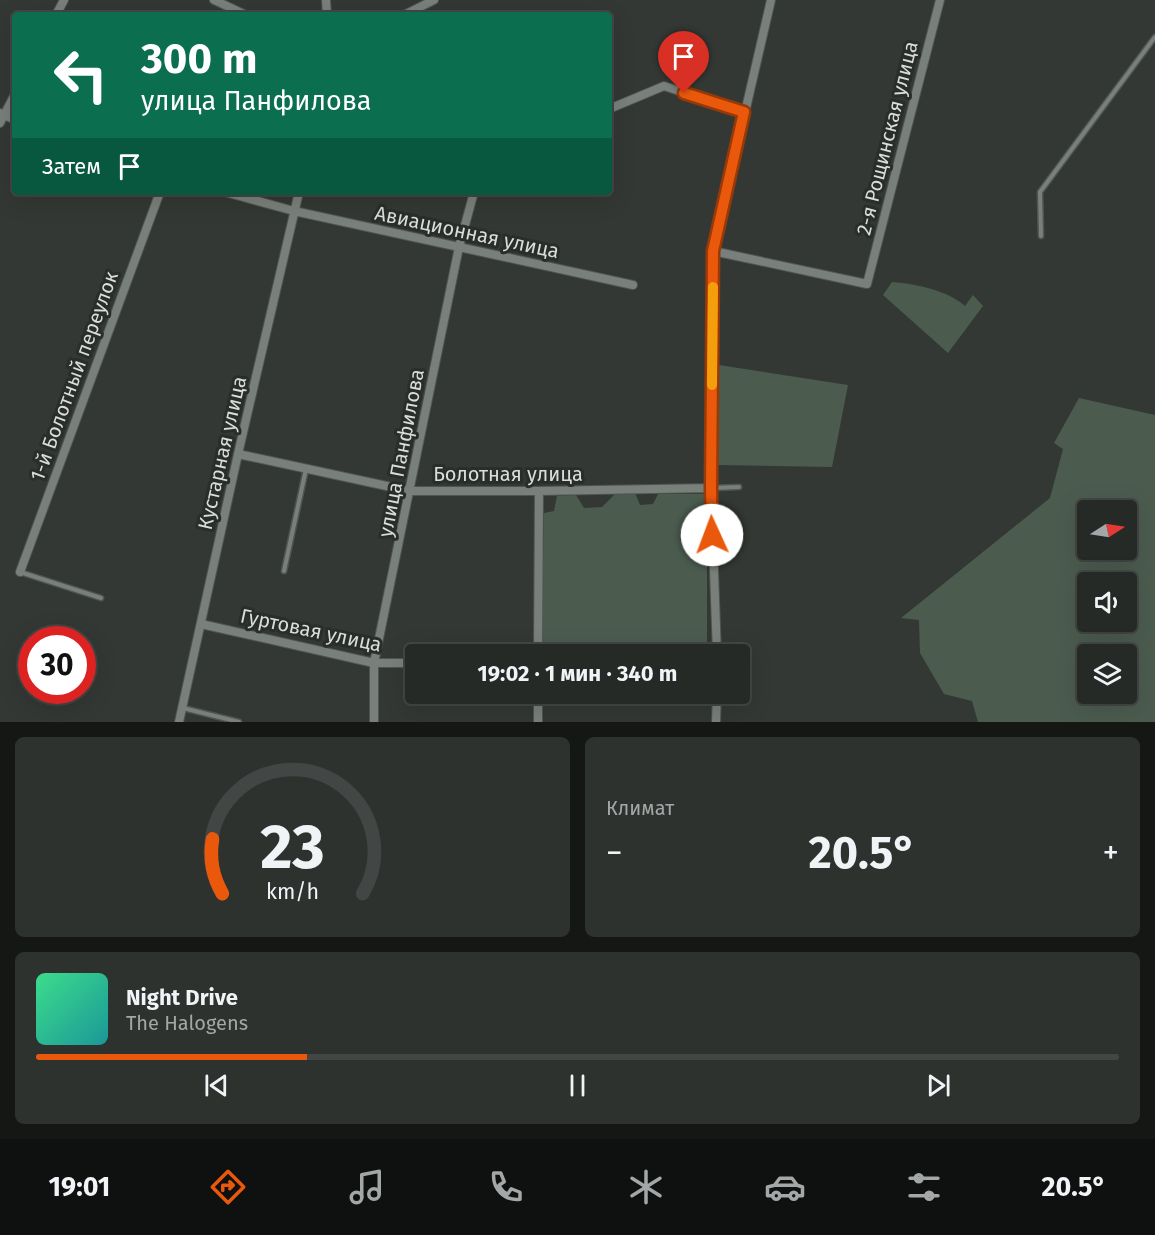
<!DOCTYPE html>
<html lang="ru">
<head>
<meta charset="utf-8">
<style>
	body { margin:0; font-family:"Fira Sans",sans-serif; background:#2e322f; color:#f1f3f6; height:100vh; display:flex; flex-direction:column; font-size:22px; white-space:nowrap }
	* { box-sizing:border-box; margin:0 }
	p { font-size:20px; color:#a4a7a7 }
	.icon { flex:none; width:33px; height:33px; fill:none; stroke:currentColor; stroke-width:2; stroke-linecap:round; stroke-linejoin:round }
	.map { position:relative; height:722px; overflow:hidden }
	.panel { display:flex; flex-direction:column; gap:15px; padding:15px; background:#151715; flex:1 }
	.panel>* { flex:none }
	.hud { position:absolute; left:12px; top:12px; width:600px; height:183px; border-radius:6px; box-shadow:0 6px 24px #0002,0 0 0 2px #424644; background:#0b6e4f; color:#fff; overflow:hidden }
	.needle { width:39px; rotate:78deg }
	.fabs { position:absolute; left:1077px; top:500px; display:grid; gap:12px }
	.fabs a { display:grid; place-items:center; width:60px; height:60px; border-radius:6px; background:#262a27; box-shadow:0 6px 24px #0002,0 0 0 2px #424644; font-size:30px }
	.speed { position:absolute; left:18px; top:626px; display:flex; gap:12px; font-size:30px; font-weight:700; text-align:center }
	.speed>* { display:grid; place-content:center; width:78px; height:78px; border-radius:50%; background:#262a27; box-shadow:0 6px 24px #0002,0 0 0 2px #424644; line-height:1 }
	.speed .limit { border:9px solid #d22; background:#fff; color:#111 }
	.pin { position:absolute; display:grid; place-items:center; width:51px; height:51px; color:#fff; margin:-62px -26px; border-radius:50% 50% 50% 0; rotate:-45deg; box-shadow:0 0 6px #0007 }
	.pin .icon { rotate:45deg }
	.me { position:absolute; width:66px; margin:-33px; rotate:358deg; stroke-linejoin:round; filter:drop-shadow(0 0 4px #0008) }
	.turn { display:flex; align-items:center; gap:21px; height:126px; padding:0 30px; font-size:27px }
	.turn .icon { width:78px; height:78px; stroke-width:2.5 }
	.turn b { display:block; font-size:42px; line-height:51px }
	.then { display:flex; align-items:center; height:57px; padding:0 30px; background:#0003; gap:12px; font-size:22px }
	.big { font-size:45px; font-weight:700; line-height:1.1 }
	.panel .widget { flex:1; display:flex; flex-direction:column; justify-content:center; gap:9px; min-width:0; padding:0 21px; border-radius:9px; background:#2e322f }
	.panel .dial { align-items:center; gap:0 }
	.dial svg { height:156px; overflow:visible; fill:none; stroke:#424644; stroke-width:7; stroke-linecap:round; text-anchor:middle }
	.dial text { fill:#f1f3f6; stroke:none }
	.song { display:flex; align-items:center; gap:18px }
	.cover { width:72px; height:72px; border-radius:9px; background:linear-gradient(135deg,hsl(150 70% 55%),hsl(180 70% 35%)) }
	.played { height:6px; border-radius:3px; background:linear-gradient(90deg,#ea580c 25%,#424644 25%) }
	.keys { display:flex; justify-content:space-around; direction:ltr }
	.heat { display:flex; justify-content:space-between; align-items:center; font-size:33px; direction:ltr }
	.panel .tiles { flex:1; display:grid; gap:15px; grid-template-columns:1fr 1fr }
	.widget:last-child { grid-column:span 2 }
	.trip { position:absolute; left:405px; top:644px; width:345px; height:60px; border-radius:6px; background:#262a27; box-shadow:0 6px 24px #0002,0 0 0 2px #424644; font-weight:700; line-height:60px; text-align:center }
	.menu { display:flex; height:96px; justify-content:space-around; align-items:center; background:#0f1110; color:#a4a7a7 }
	.menu .icon { width:42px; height:42px }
	.menu .active { color:#ea580c }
	.menu b { font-size:27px; color:#f1f3f6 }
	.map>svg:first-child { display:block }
	.green { fill:#4b5c4f; fill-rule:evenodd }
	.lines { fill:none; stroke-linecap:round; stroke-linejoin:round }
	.lane-casing { stroke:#505551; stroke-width:7 }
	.street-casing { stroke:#505551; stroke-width:10 }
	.lane { stroke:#797f7a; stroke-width:4 }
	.street { stroke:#797f7a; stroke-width:8 }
	.route-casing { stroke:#983908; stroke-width:15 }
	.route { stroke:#ea580c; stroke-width:10 }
	.slow { stroke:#f59e0b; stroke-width:10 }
	.labels { text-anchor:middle; stroke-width:6; stroke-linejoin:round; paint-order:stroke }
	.street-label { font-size:20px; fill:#dadddb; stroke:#292e2a }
</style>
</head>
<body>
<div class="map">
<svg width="1155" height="722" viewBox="0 0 1155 722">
	<rect width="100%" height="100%" fill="#333834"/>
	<path class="green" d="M892 282C916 284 947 290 965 306L973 295 983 306 948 353 883 295Z
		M719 365 848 385 832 467 717 465Z
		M1079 398 1155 415V722H978L972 701 944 694 920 653 919 620 901 618 1050 498 1063 449 1054 443ZM1088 510H1126V549H1088ZM1088 582H1126V621H1088ZM1088 654H1126V693H1088Z
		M635 493 640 505 653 504 658 494H705L706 533 695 542 707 546V654H541L544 513 554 511 557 496 576 495 584 508 602 507 615 494Z"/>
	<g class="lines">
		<g class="lane-casing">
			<path id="lane" d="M1041 236 1040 192 1155 37
				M711 488 739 487
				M284 571 306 469
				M20 572 101 598
				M183 708 239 722"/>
		</g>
		<g class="street-casing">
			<path id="street" d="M214 0 246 15
				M326 0 327 15
				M56 15 64 0
				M404 15 434 0
				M609 109 664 86 744 112
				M0 113 15 120
				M0 123 15 94
				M225 192 294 211 633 285
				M713 251 867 284 940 0
				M238 454 410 491H539L711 488
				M20 572 160 192
				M201 624 374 663H416
				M538 654 539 491
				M717 654 711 488 713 251 771 0
				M179 722 238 454 299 192
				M374 722V663L459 247 474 192
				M538 722V693
				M716 722 717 693"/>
		</g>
		<use href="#lane" class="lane"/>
		<use href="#street" class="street"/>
	</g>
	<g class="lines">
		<g class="route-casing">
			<path id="route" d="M684 93 744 112 713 251 711 488 712 535"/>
		</g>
		<use href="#route" class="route"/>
		<path class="slow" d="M712 385 713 287"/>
	</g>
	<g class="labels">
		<g class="street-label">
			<text transform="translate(887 138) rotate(-76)" y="7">2-я Рощинская улица</text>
			<text transform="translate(467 232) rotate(12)" y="7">Авиационная улица</text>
			<text transform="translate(74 376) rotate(-70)" y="7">1-й Болотный переулок</text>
			<text transform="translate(222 453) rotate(-77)" y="7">Кустарная улица</text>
			<text transform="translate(401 453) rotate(-79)" y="7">улица Панфилова</text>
			<text x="508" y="481">Болотная улица</text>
			<text transform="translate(311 630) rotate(12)" y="7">Гуртовая улица</text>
		</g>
	</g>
</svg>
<div class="fabs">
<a><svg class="needle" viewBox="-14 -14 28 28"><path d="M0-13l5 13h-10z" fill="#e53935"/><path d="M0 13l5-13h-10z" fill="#a4a7a7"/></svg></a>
<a><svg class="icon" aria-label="sound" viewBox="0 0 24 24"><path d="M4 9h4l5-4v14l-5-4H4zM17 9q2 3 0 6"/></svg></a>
<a><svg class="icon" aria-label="layers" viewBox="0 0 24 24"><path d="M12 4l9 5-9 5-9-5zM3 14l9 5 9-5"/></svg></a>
</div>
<div class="speed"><div class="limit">30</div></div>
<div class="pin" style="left:684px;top:93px;background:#d93025"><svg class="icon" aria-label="arrive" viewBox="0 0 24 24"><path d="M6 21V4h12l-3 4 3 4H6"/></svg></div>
<svg class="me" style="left:712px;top:535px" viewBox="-20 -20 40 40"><circle r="19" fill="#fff"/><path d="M0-13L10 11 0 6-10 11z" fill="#ea580c"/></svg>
<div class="trip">19:02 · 1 мин · 340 m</div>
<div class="hud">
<div class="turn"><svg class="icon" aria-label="left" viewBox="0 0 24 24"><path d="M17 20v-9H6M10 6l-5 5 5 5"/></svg><div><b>300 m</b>улица Панфилова</div></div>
<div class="then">Затем<svg class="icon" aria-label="arrive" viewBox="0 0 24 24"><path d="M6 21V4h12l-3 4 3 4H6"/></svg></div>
</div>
</div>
<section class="panel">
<div class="tiles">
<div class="widget dial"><svg viewBox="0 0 100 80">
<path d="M14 69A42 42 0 1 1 86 69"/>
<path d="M14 69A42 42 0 0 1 9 41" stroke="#ea580c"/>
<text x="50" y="56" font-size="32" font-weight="700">23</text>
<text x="50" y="72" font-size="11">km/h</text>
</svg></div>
<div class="widget"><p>Климат</p>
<div class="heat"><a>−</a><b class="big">20.5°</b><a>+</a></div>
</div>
<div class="widget">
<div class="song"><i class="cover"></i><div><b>Night Drive</b><p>The Halogens</p></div></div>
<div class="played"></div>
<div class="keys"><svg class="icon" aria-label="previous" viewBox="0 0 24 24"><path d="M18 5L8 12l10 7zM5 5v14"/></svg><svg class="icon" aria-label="pause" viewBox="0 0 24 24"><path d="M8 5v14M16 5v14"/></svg><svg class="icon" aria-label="next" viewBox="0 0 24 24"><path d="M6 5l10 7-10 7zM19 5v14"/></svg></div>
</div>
</div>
</section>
<nav class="menu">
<b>19:01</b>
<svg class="icon active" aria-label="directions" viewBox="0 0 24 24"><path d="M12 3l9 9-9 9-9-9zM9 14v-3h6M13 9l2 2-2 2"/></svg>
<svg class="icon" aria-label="music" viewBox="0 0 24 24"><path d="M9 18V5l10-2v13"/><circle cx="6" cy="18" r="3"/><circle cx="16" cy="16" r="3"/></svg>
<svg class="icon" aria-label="phone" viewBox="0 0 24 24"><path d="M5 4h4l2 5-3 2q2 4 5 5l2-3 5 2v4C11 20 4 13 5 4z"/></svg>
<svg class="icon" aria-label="climate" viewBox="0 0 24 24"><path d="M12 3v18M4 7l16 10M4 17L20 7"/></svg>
<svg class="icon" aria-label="car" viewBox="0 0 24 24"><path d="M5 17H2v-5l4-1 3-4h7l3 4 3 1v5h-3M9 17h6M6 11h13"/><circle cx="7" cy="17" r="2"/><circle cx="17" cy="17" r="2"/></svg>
<svg class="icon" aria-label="filters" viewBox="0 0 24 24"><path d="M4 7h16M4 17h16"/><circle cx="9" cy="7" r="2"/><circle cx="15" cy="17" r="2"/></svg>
<b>20.5°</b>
</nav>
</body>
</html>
